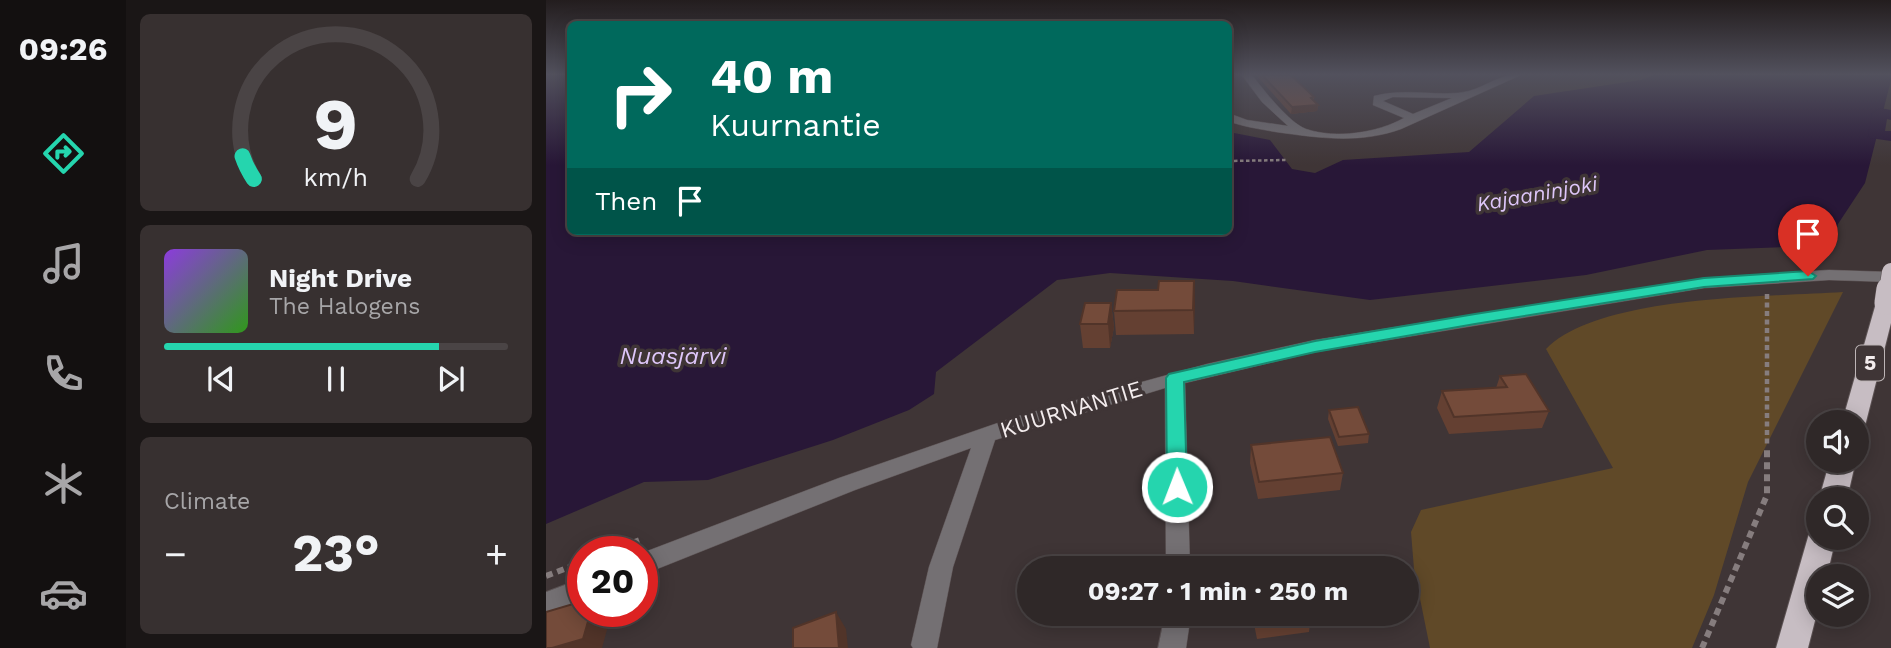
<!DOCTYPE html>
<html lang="en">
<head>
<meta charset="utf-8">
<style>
	body { margin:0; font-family:"Work Sans",sans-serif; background:#373030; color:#f1f3f6; height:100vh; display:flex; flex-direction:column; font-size:26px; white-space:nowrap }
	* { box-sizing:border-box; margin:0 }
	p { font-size:23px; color:#a7a6a8 }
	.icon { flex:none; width:38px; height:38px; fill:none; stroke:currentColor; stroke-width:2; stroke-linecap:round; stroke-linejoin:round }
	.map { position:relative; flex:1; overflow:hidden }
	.panel { display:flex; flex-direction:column; gap:14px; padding:14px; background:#1a1616; width:420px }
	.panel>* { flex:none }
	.banner { position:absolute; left:21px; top:21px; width:665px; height:214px; border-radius:10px; box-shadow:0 4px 18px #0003,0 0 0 2px #4a4445; background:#00695c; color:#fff; overflow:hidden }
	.controls { position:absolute; left:1260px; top:410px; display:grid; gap:14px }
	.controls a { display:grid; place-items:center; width:63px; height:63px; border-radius:50%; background:#2f2828; box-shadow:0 4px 18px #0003,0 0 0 2px #4a4445; font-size:35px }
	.speed { position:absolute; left:21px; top:536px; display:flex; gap:14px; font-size:35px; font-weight:700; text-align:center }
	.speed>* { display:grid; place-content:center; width:91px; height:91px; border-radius:50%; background:#2f2828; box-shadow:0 4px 18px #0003,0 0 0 2px #4a4445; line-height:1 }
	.speed .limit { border:10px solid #d22; background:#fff; color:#111 }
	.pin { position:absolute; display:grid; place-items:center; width:60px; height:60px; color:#fff; margin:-72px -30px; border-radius:50% 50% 50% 0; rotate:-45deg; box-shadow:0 0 7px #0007 }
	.pin .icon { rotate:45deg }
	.me { position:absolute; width:77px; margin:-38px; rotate:359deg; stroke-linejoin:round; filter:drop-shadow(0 0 5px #0008) }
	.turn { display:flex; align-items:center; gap:24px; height:147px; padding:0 28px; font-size:32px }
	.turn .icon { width:91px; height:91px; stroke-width:2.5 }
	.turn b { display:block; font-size:49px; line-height:60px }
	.then { display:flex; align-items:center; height:66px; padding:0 28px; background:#0003; gap:14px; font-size:26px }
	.big { font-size:52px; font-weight:700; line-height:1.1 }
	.panel .card { flex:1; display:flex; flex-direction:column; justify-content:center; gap:10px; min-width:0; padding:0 24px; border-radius:10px; background:#373030 }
	.panel .dial { align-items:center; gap:0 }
	.dial svg { height:182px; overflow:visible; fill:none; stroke:#4a4445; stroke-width:7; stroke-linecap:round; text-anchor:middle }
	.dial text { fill:#f1f3f6; stroke:none }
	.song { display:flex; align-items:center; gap:21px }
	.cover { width:84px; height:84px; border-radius:10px; background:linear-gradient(135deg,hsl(270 70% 55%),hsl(110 70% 35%)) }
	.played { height:7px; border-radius:4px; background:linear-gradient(90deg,#25d5ae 80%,#4a4445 80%) }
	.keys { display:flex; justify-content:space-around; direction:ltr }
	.heat { display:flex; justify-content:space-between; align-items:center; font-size:38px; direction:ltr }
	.trip { position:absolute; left:471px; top:556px; width:402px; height:70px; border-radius:35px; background:#2f2828; box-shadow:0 4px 18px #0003,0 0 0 2px #4a4445; font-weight:700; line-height:70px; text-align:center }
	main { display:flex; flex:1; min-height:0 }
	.tab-bar { display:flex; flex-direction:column; width:126px; justify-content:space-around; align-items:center; background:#131010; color:#a7a6a8 }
	.tab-bar .icon { width:49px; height:49px }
	.tab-bar .selected { color:#25d5ae }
	.tab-bar b { font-size:32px; color:#f1f3f6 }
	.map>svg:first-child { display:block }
	.green { fill:#604928 }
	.water { fill:#281737 }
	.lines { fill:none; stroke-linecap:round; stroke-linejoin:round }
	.canal { fill:#281737; fill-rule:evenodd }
	.minor-casing { stroke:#5c5253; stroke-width:1 }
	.highway-casing { stroke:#5c5253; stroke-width:2 }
	.path-far2 { stroke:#867d7e; stroke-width:2.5; stroke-dasharray:3.5 2.5; stroke-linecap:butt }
	.path-far1 { stroke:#867d7e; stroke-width:4.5; stroke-dasharray:5 3.5; stroke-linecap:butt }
	.path { stroke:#867d7e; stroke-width:6; stroke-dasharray:7 5; stroke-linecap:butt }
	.minor { fill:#747073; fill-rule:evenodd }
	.highway { fill:#c7bdc3; fill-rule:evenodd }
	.highway-bridge-far1-casing { stroke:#5c5253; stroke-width:19; stroke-linecap:butt }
	.highway-bridge-casing { stroke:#5c5253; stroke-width:24; stroke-linecap:butt }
	.highway-bridge-far1 { stroke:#c7bdc3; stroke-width:18 }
	.highway-bridge { stroke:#c7bdc3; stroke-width:23 }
	.wall { fill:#644032 }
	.shaded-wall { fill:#513429 }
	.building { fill:#744b3a; stroke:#513429; stroke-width:2 }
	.route { fill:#25d5ae; stroke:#188a71; stroke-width:2 }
	.labels { text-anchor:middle; stroke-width:7; stroke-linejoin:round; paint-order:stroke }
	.far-water-label { font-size:21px; font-style:italic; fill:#dec6f9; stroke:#3f3536 }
	.shield { fill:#3f3536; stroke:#bdb5b6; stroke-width:2 }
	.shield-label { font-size:21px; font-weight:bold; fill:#f3eced }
	.street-label { font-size:23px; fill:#f3eced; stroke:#3f3536 }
	.water-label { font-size:24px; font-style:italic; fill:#dec6f9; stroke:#3f3536 }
</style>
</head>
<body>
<main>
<nav class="tab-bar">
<b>09:26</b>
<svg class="icon selected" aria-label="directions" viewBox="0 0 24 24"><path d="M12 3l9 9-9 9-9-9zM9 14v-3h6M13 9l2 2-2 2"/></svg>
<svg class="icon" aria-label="music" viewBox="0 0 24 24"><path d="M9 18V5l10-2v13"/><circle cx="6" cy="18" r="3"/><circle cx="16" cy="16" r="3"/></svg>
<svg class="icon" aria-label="phone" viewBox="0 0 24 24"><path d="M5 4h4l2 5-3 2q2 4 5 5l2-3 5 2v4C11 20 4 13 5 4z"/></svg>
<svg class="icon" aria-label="climate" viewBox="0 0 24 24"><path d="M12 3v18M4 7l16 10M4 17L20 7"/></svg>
<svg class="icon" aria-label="car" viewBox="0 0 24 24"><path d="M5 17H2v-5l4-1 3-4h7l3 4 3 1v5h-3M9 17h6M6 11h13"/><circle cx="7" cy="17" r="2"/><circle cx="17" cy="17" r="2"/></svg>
</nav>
<section class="panel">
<div class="card dial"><svg viewBox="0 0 100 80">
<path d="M14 69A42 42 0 1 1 86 69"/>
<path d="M14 69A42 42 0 0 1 9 59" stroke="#25d5ae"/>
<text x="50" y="56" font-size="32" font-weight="700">9</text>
<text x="50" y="72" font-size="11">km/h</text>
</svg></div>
<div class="card">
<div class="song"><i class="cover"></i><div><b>Night Drive</b><p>The Halogens</p></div></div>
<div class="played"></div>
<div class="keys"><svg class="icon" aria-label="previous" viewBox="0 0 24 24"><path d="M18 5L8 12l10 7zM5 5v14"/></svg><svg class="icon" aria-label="pause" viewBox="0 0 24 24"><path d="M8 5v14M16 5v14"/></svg><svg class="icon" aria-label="next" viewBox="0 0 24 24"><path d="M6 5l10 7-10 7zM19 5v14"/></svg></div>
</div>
<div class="card"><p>Climate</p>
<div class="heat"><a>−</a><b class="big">23°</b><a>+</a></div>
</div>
</section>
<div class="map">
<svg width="1345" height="648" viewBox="0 0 1345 648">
	<rect width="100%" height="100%" fill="#3f3536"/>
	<path class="green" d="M1297 292 1202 482 1168 595 1146 648H884L868 569 865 532 875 510 1067 468 1000 349C1053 295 1221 297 1297 292Z"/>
	<path class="water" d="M0 75H24V231H682L683 132 724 140 746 169 769 173 797 160 923 152 988 96 1095 80 1108 75H1344L1345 80 1319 183 1292 224 1288 237 1267 246 1161 250 1040 275 824 300 687 281 564 273 511 280 390 372 388 394 363 410 287 440 162 480 98 482 0 524Z"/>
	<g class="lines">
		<path class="canal" d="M1334 108 1345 110V120L1341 119 1339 131H1345V141L1324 138 1322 135 1326 113Z"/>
		<g class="minor-casing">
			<path id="minor" d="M696 75H706C717 89 743 123 760 129 790 139 831 133 858 118L827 105 828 96C860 87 896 98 923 91 941 86 956 73 975 75L855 129C813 144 774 138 730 132 714 129 698 127 682 121V113L701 120 742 126 716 102ZM847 97 906 98 867 114 837 101Z
				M1283 270 1345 272V282L1283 280 1158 288 769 352 639 383 644 569H620L619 388 449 440 407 567 391 648H367L365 645 383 567 425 448 309 490 96 575V553L293 478 469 417 661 364 769 340 1158 278Z
				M37 578V601L0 616V592Z
				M619 614H645L640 648H612Z"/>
		</g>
		<g class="highway-casing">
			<path id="highway" d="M1340 297 1345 298V323L1320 422 1317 428 1311 430V422H1296L1330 303Z
				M1284 460H1310L1301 499H1273Z
				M1272 526V537H1290L1281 576H1272V609L1262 648H1230L1262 537 1266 528Z"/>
		</g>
		<path class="path-far2" d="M682 161 740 160"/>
		<path class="path-far1" d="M1221 294V447"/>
		<path class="path" d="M64 551 94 540
			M0 576 37 562
			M1156 648 1221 495V446"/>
		<use href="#minor" class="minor"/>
		<use href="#highway" class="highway"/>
		<g class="highway-bridge-far1-casing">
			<path id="highway-bridge-far1" d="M1342 291 1345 272"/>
		</g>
		<g class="highway-bridge-casing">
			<path id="highway-bridge" d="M1340 303 1342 289"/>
		</g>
		<use href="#highway-bridge-far1" class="highway-bridge-far1"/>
		<use href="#highway-bridge" class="highway-bridge"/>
	</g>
	<path class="wall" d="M710 75H745L768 97V101L772 105 771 111 745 114Z
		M648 281V334L570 335 568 311 612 290Z
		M565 303 568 327 564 348H537L534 324Z
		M954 376 1003 411 996 428 903 434 891 408 896 391 950 388Z
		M783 410 823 434 822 443 792 446 782 419Z
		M705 445 797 473 794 490 712 499 704 463Z
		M706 614H765L763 632 711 639Z"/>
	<path class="shaded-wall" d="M772 105 771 111 745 114 746 107Z
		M648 281 649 304 648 334 647 310Z
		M565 303 568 327 564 348 562 324Z
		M45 611H61L65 615 56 648H6Z
		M290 612 300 629 302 648H293Z"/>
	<path class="building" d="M716 75H745L768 97 765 98 772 105 746 107Z
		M613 281H648L647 310 568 311 571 290H612Z
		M539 303H565L562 324H534Z
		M980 374 1003 411 908 417 896 391 961 387 954 376Z
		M812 407 823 434 793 437 783 410Z
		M784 437 797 473 713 482 705 445Z
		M37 601V611H45L37 639 6 648H0V612Z
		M290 612 293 648H247V628Z
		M710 614H765V615L712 622Z"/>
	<linearGradient id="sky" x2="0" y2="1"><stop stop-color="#231d1e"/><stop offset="0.45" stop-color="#52515d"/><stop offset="1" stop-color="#52515d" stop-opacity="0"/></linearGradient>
	<rect width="1345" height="165" fill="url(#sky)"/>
	<path class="route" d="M1262 271 1270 276 1267 279 1158 287 929 324 769 352 638 382 641 487 638 493H624L621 487 620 378 623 374 769 341 929 314 1158 278Z"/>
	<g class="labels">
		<g class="far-water-label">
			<text transform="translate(991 194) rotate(-10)" y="7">Kajaaninjoki</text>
		</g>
		<rect class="shield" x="1310" y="345.5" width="28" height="35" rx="5"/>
		<g class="shield-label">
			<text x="1324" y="370">5</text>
		</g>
		<g class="street-label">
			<text transform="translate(525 409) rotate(-17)" y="8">KUURNANTIE</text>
		</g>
		<g class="water-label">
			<text x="127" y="364">Nuasjärvi</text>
		</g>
	</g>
</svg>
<div class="controls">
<a><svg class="icon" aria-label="sound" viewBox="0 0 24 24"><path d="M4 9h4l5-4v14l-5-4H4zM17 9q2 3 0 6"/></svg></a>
<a><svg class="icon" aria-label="search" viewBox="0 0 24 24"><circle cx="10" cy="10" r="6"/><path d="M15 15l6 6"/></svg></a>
<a><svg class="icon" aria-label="layers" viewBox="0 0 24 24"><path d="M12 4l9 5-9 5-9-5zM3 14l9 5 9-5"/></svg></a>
</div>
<div class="speed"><div class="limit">20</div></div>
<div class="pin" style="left:1262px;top:276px;background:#d93025"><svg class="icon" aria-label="arrive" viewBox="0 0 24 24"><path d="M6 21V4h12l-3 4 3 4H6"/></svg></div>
<svg class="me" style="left:631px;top:487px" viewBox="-20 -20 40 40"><circle r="17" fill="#25d5ae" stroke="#fff" stroke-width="3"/><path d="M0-11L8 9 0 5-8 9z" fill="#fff"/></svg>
<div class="trip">09:27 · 1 min · 250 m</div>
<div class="banner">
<div class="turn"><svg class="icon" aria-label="right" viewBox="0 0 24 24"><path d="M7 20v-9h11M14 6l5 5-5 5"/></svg><div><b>40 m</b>Kuurnantie</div></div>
<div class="then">Then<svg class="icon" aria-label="arrive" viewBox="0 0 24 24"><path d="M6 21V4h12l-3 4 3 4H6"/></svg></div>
</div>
</div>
</main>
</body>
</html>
